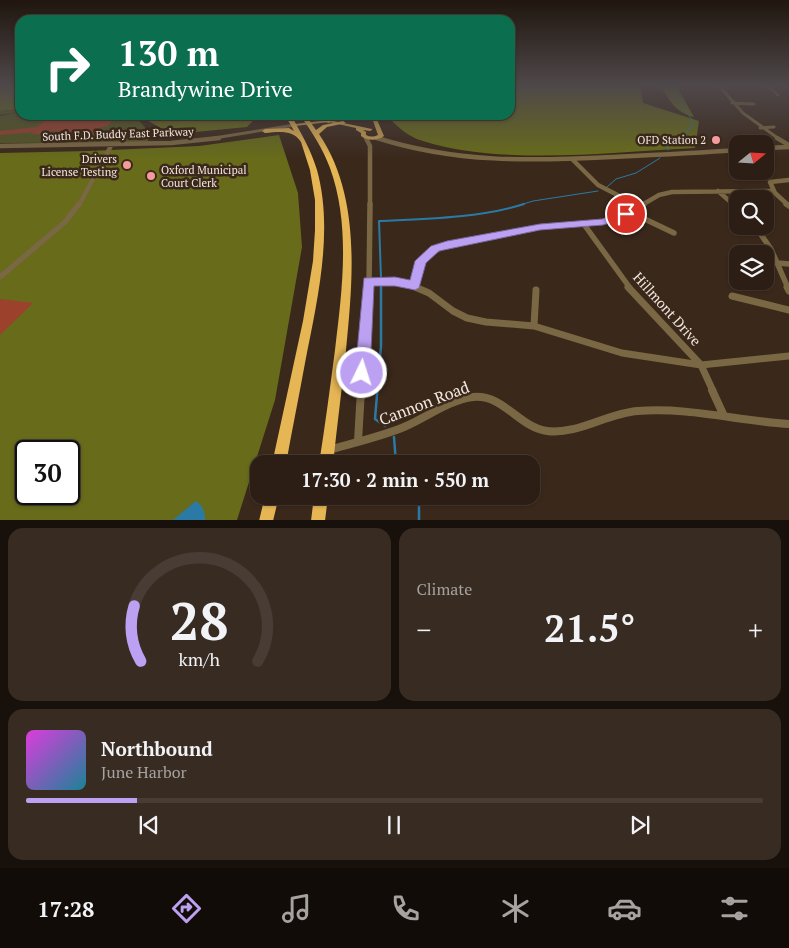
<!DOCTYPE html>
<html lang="en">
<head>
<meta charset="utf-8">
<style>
	body { margin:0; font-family:"PT Serif",serif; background:#382b22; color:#f1f3f6; height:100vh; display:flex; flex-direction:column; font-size:19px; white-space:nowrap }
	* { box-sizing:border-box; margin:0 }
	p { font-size:16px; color:#a6a2a0 }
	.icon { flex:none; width:28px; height:28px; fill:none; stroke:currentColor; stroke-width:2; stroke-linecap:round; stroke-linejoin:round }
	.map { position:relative; height:520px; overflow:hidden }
	.side { display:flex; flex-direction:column; gap:8px; padding:8px; background:#18100b; flex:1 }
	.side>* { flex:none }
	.guide { position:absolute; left:15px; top:15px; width:500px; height:105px; border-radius:15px; box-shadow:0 1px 4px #0004,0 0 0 1px #483c34; background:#0b6e4f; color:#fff; overflow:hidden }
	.needle { width:32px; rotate:72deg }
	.buttons { position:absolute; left:729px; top:135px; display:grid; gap:10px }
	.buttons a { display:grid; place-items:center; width:45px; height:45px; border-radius:10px; background:#2c1e14; box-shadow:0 1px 4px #0004,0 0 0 1px #483c34; font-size:25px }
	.speed { position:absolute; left:15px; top:440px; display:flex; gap:10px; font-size:25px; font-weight:700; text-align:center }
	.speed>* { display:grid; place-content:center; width:65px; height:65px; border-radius:50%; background:#2c1e14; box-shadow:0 1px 4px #0004,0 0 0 1px #483c34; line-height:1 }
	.speed .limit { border:2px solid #111; border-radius:8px; background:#fff; color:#111 }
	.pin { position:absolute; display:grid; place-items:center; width:42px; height:42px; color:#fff; margin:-21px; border:2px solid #fff; border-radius:50%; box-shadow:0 1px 5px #0007 }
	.me { position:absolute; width:55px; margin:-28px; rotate:4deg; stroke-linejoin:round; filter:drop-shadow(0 0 4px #0008) }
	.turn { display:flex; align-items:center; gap:18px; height:105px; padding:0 20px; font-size:22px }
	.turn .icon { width:65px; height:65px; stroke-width:2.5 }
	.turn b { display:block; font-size:35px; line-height:42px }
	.big { font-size:38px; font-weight:600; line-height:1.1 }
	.side .card { flex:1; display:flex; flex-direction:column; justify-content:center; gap:8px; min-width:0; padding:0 18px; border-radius:15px; background:#382b22 }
	.side .dial { align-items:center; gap:0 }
	.dial svg { height:130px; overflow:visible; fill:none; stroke:#483c34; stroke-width:7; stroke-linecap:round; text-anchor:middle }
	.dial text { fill:#f1f3f6; stroke:none }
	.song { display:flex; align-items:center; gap:15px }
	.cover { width:60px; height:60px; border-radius:8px; background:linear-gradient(135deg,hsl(300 70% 55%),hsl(190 70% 35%)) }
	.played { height:5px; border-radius:2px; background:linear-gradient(90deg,#bca0f2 15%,#483c34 15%) }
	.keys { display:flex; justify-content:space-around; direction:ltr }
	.heat { display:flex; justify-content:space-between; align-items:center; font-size:28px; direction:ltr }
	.side .tiles { flex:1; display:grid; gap:8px; grid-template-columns:1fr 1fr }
	.card:last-child { grid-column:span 2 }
	.trip { position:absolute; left:250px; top:455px; width:290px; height:50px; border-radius:15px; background:#2c1e14; box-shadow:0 1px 4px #0004,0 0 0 1px #483c34; font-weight:600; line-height:50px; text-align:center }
	.tab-bar { display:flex; height:80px; justify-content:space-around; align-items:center; background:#120c08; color:#a6a2a0 }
	.tab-bar .icon { width:35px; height:35px }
	.tab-bar .on { color:#bca0f2 }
	.tab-bar b { font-size:22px; color:#f1f3f6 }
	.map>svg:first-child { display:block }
	.green { fill:#525620 }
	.forest { fill:#676b1a; fill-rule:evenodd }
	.water { fill:#2b7aa6 }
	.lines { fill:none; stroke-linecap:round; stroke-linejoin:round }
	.stream-far2 { stroke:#2b7aa6; stroke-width:1 }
	.stream-far1 { stroke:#2b7aa6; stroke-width:2 }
	.stream { stroke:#2b7aa6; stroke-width:2.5 }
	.building { fill:#9c412c }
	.minor-far4 { stroke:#7a6743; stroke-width:3 }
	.minor-far3 { stroke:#7a6743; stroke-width:4.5 }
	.minor-far2 { stroke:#7a6743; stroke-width:5.5 }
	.minor-far1 { stroke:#7a6743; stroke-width:7 }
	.minor { stroke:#7a6743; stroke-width:8 }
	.major { fill:#c79f51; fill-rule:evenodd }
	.highway { fill:#e6b655; fill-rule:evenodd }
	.route { fill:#bca0f2; stroke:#7a689d }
	.poi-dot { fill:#f59b9c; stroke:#3a281b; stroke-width:2 }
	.labels { text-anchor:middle; stroke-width:5; stroke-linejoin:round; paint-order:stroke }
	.far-street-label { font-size:11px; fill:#f3e7de; stroke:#3a281b }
	.far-poi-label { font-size:11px; fill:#f3e7de; stroke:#3a281b; text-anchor:end }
	.street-label { font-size:14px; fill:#f3e7de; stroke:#3a281b }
	.near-street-label { font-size:16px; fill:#f3e7de; stroke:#3a281b }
</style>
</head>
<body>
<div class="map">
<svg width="789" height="521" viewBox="0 0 789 521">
	<rect width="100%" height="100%" fill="#3a281b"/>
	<path class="green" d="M20 109V115H134L149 132 148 142 0 143V116L19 112 0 115V111Z"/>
	<path class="forest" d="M0 85H20V109L0 111Z
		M510 85H640L643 103 699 121 695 148C612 152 502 166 423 141 408 137 397 126 386 115H510Z
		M660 85H676L694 117C676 113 669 100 660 85Z
		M143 115H258L247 127 164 135 157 133 161 128 141 117Z
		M279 135 298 193 302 247 275 400 237 520H0V153L88 151 199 146ZM26 451H69V494H26Z"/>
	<path class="water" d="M196 501C203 506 205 512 205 520H173Z"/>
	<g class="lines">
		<path class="stream-far2" d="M668 85 694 123 683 136 666 142 668 150
			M607 187 616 179 636 173 660 158
			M520 205 533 201 598 191"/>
		<path class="stream-far1" d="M381 278 379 221C425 219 481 218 524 204"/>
		<path class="stream" d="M381 287V346L375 419 385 426
			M394 437 396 464
			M415 496 419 505V521"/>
	</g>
	<path class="building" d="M54 115H72L67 119H103L107 115H118L107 126 102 127 89 135 52 131 48 134H30L34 132 0 135V131L36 127Z
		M0 299 33 303 0 335Z"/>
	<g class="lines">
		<path class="minor-far4" d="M767 85 778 95
			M720 87 743 113 779 139
			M0 97 20 95
			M732 103 754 104
			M760 128 774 127
			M377 138 380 139
			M208 139 295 125"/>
		<path class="minor-far3" d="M366 138 370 146V205
			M377 138C456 163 530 161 612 157 654 155 696 153 738 150
			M777 138 789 145
			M0 146 171 143 219 138
			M765 148 789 147
			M573 160 598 185 637 205
			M718 191 734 205
			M79 205 112 144
			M642 205 659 195 672 192 772 191
			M788 205 775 193 770 182 789 180"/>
		<path class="minor-far2" d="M635 204 639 206
			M732 204 738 209
			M786 204 789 206
			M630 212 674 233
			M583 223 630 288
			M755 226 771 249 788 288
			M778 263 789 264
			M0 277 65 222 79 204
			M369 281 407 283 418 288
			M415 285 421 264 427 255 447 245 540 227 603 222 622 217 644 204
			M369 288 370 204"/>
		<path class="minor-far1" d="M415 287 429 293 453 311 467 318 486 322 534 326 622 353 701 365 789 356
			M628 287 701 365 713 391
			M787 287 789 291
			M732 296 789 310
			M534 326 536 290
			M361 391 369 287"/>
		<path class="minor" d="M712 390 724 416
			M358 441 361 390
			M328 450C353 443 380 437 404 427 426 418 448 400 473 397 504 394 518 427 547 431 578 435 607 413 638 411 689 407 739 421 789 424"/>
		<path class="major" d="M371 115H375L384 136C377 141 368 141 361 136V133L356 130V128L329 122 295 126 293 125 295 124 329 120 372 129V130L370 131 363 130 366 132V135C370 137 374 137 378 135Z"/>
		<path class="highway" d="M285 115H291C301 133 311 150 317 170 334 232 317 301 305 363 299 396 292 430 286 464H272L303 321 313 261 315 230V200L310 170 301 142C293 129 278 132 265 133L262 131 265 129 289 128 294 131Z
			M300 115H311L332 121 329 123 307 117 316 130 323 125 343 121 346 123 327 127 319 134C361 196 353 279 346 350 342 388 337 426 333 464H319C325 426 330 388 335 350 342 291 351 226 330 168 323 149 312 132 300 115Z
			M265 496H279L273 521H259Z
			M314 496H328L325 521H311Z"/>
	</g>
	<linearGradient id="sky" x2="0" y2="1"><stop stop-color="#20160f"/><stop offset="0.54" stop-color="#4f484a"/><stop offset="1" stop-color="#4f484a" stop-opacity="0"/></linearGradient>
	<rect width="789" height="158" fill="url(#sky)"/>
	<path class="route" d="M626 211 631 214 629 217 603 225 540 230 439 251 426 263 419 288 415 290 395 286H374L370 373 368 378 362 379 357 378 355 373 364 278 395 277 410 280 415 261 431 246 447 241 540 224 602 219Z"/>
	<g class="poi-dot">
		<circle cx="716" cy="140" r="5"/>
		<circle cx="127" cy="165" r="5"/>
		<circle cx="151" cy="176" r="5"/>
	</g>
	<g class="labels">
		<g class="far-street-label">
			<text transform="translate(118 134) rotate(-2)" y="4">South F.D. Buddy East Parkway</text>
		</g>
		<g class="far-poi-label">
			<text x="706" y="144">OFD Station 2</text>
			<text x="117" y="163">Drivers<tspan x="117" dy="13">License Testing</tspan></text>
			<text x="161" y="174" text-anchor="start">Oxford Municipal<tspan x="161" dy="13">Court Clerk</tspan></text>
		</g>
		<g class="street-label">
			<text transform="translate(667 309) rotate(48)" y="5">Hillmont Drive</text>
		</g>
		<g class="near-street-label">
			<text transform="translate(424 403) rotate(-21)" y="6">Cannon Road</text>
		</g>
	</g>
</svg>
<div class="buttons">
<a><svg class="needle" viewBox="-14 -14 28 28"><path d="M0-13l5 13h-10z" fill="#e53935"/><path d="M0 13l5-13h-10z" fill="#a6a2a0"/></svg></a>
<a><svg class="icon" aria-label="search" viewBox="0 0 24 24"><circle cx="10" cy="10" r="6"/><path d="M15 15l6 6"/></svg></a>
<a><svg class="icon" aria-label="layers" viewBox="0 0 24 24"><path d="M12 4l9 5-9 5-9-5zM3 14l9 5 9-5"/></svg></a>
</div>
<div class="speed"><div class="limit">30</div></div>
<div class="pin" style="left:626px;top:214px;background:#d93025"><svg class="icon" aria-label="arrive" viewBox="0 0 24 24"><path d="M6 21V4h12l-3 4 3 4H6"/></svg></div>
<svg class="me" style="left:362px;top:373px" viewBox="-20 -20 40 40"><circle r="17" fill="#bca0f2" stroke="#fff" stroke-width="3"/><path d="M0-11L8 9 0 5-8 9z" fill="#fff"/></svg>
<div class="trip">17:30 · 2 min · 550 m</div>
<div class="guide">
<div class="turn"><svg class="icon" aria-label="right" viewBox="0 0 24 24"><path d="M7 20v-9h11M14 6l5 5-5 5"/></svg><div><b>130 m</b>Brandywine Drive</div></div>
</div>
</div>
<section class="side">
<div class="tiles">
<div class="card dial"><svg viewBox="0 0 100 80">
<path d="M14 69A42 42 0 1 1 86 69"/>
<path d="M14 69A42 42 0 0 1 10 35" stroke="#bca0f2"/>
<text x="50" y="56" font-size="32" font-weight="700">28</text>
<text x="50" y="72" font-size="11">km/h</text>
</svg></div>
<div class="card"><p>Climate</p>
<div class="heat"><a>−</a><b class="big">21.5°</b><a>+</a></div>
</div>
<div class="card">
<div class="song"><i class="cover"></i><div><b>Northbound</b><p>June Harbor</p></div></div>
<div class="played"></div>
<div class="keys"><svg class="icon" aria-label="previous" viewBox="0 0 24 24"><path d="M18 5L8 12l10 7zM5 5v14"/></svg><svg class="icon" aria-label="pause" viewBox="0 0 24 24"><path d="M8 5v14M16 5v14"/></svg><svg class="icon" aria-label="next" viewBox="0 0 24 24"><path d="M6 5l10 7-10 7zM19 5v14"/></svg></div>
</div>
</div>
</section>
<nav class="tab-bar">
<b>17:28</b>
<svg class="icon on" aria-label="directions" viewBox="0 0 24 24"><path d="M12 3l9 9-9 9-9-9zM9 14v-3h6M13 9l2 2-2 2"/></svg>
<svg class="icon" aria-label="music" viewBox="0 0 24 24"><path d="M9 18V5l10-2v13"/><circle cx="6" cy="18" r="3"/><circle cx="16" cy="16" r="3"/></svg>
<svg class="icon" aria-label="phone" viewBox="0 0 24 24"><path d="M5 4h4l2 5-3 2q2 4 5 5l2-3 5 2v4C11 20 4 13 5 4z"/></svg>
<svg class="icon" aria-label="climate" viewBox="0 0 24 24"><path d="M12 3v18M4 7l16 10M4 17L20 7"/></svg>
<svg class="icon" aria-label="car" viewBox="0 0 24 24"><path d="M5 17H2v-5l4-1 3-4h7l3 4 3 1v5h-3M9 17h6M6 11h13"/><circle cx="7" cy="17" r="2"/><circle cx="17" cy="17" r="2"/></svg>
<svg class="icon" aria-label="filters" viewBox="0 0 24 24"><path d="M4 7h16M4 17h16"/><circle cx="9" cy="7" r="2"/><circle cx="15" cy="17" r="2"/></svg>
</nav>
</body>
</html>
